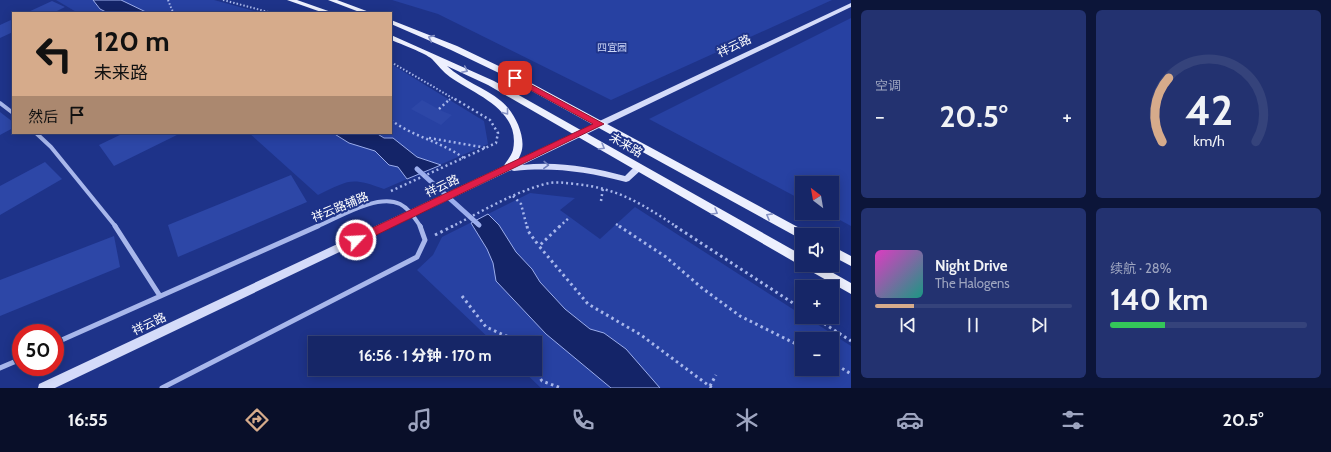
<!DOCTYPE html>
<html lang="zh">
<head>
<meta charset="utf-8">
<style>
	body { margin:0; font-family:Cabin,"Noto Sans SC",sans-serif; background:#233270; color:#f1f3f6; height:100vh; display:flex; flex-direction:column; font-size:15px; white-space:nowrap }
	* { box-sizing:border-box; margin:0 }
	p { font-size:13px; color:#9ea5c0 }
	.icon { flex:none; width:22px; height:22px; fill:none; stroke:currentColor; stroke-width:2; stroke-linecap:round; stroke-linejoin:round }
	.map { position:relative; flex:1; overflow:hidden }
	.details { display:flex; flex-direction:column; gap:10px; padding:10px; background:#0c1539; width:480px }
	.details>* { flex:none }
	.guide { position:absolute; left:12px; top:12px; width:380px; height:122px; border-radius:0px; box-shadow:0 2px 10px #0003,0 0 0 1px #35437b; background:#d6ab8b; color:#111; overflow:hidden }
	.needle { width:26px; rotate:329deg }
	.tools { position:absolute; left:795px; top:176px; display:grid; gap:8px }
	.tools a { display:grid; place-items:center; width:44px; height:44px; border-radius:0px; background:#162667; box-shadow:0 2px 10px #0003,0 0 0 1px #35437b; font-size:20px }
	.speed { position:absolute; left:12px; top:324px; display:flex; gap:8px; font-size:20px; font-weight:700; text-align:center }
	.speed>* { display:grid; place-content:center; width:52px; height:52px; border-radius:50%; background:#162667; box-shadow:0 2px 10px #0003,0 0 0 1px #35437b; line-height:1 }
	.speed .limit { border:6px solid #d22; background:#fff; color:#111 }
	.pin { position:absolute; display:grid; place-items:center; width:34px; height:34px; color:#fff; margin:-17px; border-radius:8px; box-shadow:0 2px 6px #0006 }
	.me { position:absolute; width:44px; margin:-22px; rotate:65deg; stroke-linejoin:round; filter:drop-shadow(0 0 3px #0008) }
	.turn { display:flex; align-items:center; gap:14px; height:84px; padding:0 16px; font-size:18px }
	.turn .icon { width:52px; height:52px; stroke-width:2.5 }
	.turn b { display:block; font-size:28px; line-height:34px }
	.then { display:flex; align-items:center; height:38px; padding:0 16px; background:#0003; gap:8px; font-size:15px }
	.big { font-size:30px; font-weight:800; line-height:1.1 }
	.details .widget { flex:1; display:flex; flex-direction:column; justify-content:center; gap:6px; min-width:0; padding:0 14px; border-radius:6px; background:#233270 }
	.details .dial { align-items:center; gap:0 }
	.dial svg { height:104px; overflow:visible; fill:none; stroke:#35437b; stroke-width:7; stroke-linecap:round; text-anchor:middle }
	.dial text { fill:#f1f3f6; stroke:none }
	.song { display:flex; align-items:center; gap:12px }
	.cover { width:48px; height:48px; border-radius:6px; background:linear-gradient(135deg,hsl(310 70% 55%),hsl(170 70% 35%)) }
	.played { height:4px; border-radius:2px; background:linear-gradient(90deg,#d6ab8b 20%,#35437b 20%) }
	.keys { display:flex; justify-content:space-around; direction:ltr }
	.heat { display:flex; justify-content:space-between; align-items:center; font-size:22px; direction:ltr }
	.charge { height:6px; border-radius:3px; background:linear-gradient(90deg,#34c759 28%,#35437b 0) }
	.details .tiles { flex:1; display:grid; gap:10px; grid-template-columns:repeat(2,1fr) }
	.trip { position:absolute; left:308px; top:336px; width:234px; height:40px; border-radius:0px; background:#162667; box-shadow:0 2px 10px #0003,0 0 0 1px #35437b; font-weight:800; line-height:40px; text-align:center }
	.dock { display:flex; height:64px; justify-content:space-around; align-items:center; background:#090f29; color:#9ea5c0 }
	.dock .icon { width:28px; height:28px }
	.dock .current { color:#d6ab8b }
	.dock b { font-size:18px; color:#f1f3f6 }
	main { display:flex; flex:1; min-height:0 }
	.map>svg:first-child { display:block }
	.green { fill:#2741a2; fill-rule:evenodd }
	.water { fill:#142468; stroke:#9caeed }
	.lines { fill:none; stroke-linecap:round; stroke-linejoin:round }
	.stream { stroke:#9caeed; stroke-width:5 }
	.building { fill:#2d47a7 }
	.path-far2 { stroke:#a8b7eb; stroke-width:2; stroke-dasharray:1.5 2; stroke-linecap:butt }
	.path-far1 { stroke:#a8b7eb; stroke-width:2.5; stroke-dasharray:2 3; stroke-linecap:butt }
	.path { stroke:#a8b7eb; stroke-width:3; stroke-dasharray:2.5 3.5; stroke-linecap:butt }
	.street-far1 { stroke:#a8b7eb; stroke-width:4 }
	.street { stroke:#a8b7eb; stroke-width:5 }
	.secondary { fill:#d4dbf9; fill-rule:evenodd }
	.primary { fill:#edf0fe; fill-rule:evenodd }
	.oneway { stroke:#8692c4 }
	.oneway2 { stroke:#707fbb }
	.route { fill:#e11d48; stroke:#92132f }
	.labels { text-anchor:middle; stroke-width:4; stroke-linejoin:round; paint-order:stroke }
	.far-park-label { font-size:10px; fill:#cdd7f8; stroke:#1e3389 }
	.street-label { font-size:12px; fill:#fff; stroke:#1e3389 }
</style>
</head>
<body>
<main>
<div class="map">
<svg width="851" height="388" viewBox="0 0 851 388">
	<rect width="100%" height="100%" fill="#1e3389"/>
	<path class="green" d="M56 0H214L262 13H78Z
		M392 0H832L611 100 438 14Z
		M851 18V226L827 213H832V183H802V200L649 119Z
		M391 64 484 121 488 144 384 189C350 177 350 180 318 195L249 133H391Z
		M530 193 575 198 560 210 600 239 635 207 802 315V317H806L851 346V388H541L521 369H535V343H494L417 270 433 255 442 237ZM802 339H832V369H802Z"/>
	<path class="water" d="M93 0H121L148 13H108L100 9Z
		M333 133H376L384 138H393L417 157 441 165 407 179 398 167 389 165 375 151 349 143Z
		M488 214 499 225 516 252 532 269 540 282 565 309 590 329 604 333 626 349 660 388H611L546 334 496 281 493 263 487 249 471 223Z"/>
	<g class="lines">
		<path class="stream" d="M417 169 479 225"/>
	</g>
	<path class="building" d="M52 1 65 7 53 13H26Z
		M13 19V32L0 38V25Z
		M422 100 442 111 452 115 441 125 411 109Z
		M0 112 13 122V128L0 135Z
		M124 133H181L114 166 99 145Z
		M45 162 62 179 0 215V186Z
		M291 175 307 202 178 257 168 225Z
		M114 236 120 267 0 316V280Z"/>
	<g class="lines">
		<path class="path-far2" d="M168 0 172 10 176 13
			M223 0 272 13
			M391 62 456 100
			M449 100 452 98"/>
		<path class="path-far1" d="M439 109 450 99
			M391 120C413 137 443 142 465 159
			M429 138 487 148
			M391 191 496 143 498 133 490 120 455 99
			M513 196 521 204 527 227
			M601 201 603 188
			M616 224 621 227
			M451 227C481 212 512 193 545 184 555 181 564 183 575 184 618 188 642 204 677 227
			M559 227 570 217"/>
		<path class="path" d="M527 226 528 231 539 246
			M560 226 539 246 588 304 641 335 712 388
			M619 226 666 257 702 288 740 316 802 347
			M675 226 802 309
			M435 235 453 226
			M462 296 486 327 513 339 515 343
			M814 317 851 341
			M832 362 851 374
			M534 369 542 381 561 388
			M710 386 716 375"/>
		<path class="street-far1" d="M0 103 13 113
			M36 133 51 147 116 227
			M316 227C338 218 377 193 400 204 410 209 415 219 421 227"/>
		<path class="street" d="M115 226 160 296
			M55 343 318 226
			M0 368 21 359
			M162 388 417 257 425 240 420 226"/>
		<path class="secondary" d="M851 3V7L522 165C557 161 591 167 625 176L635 166H641L642 168 641 170 629 181 626 182C587 172 554 167 514 171L511 170 55 388H38L39 384Z"/>
		<path class="primary" d="M287 0H297L334 13H324Z
			M328 0H337L372 13H362Z
			M391 20 457 46 505 69 807 232 808 235H802V239L799 238 499 73 451 50 391 24Z
			M391 35 494 81 802 255V265H819L851 283V294L805 268 803 265 798 264 488 85 447 66C463 81 484 87 501 101 514 111 527 137 521 153 519 159 514 166 510 171H504L502 169C505 163 511 157 513 150 521 110 476 95 450 77 443 72 438 65 432 59 425 53 401 44 391 40Z
			M832 246 851 256V266L832 256Z"/>
	</g>
	<defs><path id="oneway-chevron" d="M-2-3.5L2.5 0L-2 3.5" fill="none" stroke-width="1.6" stroke-linecap="round" stroke-linejoin="round"/></defs>
	<g class="oneway">
		<use href="#oneway-chevron" transform="translate(431 38) rotate(-156)"/>
		<use href="#oneway-chevron" transform="translate(465 70) rotate(26)"/>
		<use href="#oneway-chevron" transform="translate(506 112) rotate(52)"/>
		<use href="#oneway-chevron" transform="translate(602 147) rotate(30)"/>
		<use href="#oneway-chevron" transform="translate(715 212) rotate(30)"/>
		<use href="#oneway-chevron" transform="translate(769 216) rotate(-151)"/>
	</g>
	<use class="oneway2" href="#oneway-chevron" transform="translate(546 165) rotate(2)"/>
	<path class="route" d="M512 77H517L604 124 360 243H353L351 240 353 237 593 124 512 80Z"/>
	<g class="labels">
		<g class="far-park-label">
			<text x="612" y="51">四宜园</text>
		</g>
		<g class="street-label">
			<text transform="translate(734 46) rotate(-25)" y="4">祥云路</text>
			<text transform="translate(626 145) rotate(30)" y="4">未来路</text>
			<text transform="translate(442 186) rotate(-25)" y="4">祥云路</text>
			<text transform="translate(340 207) rotate(-22)" y="4">祥云路辅路</text>
			<text transform="translate(149 324) rotate(-25)" y="4">祥云路</text>
		</g>
	</g>
</svg>
<div class="tools">
<a><svg class="needle" viewBox="-14 -14 28 28"><path d="M0-13l5 13h-10z" fill="#e53935"/><path d="M0 13l5-13h-10z" fill="#9ea5c0"/></svg></a>
<a><svg class="icon" aria-label="sound" viewBox="0 0 24 24"><path d="M4 9h4l5-4v14l-5-4H4zM17 9q2 3 0 6"/></svg></a>
<a>+</a>
<a>−</a>
</div>
<div class="speed"><div class="limit">50</div></div>
<div class="pin" style="left:515px;top:78px;background:#d93025"><svg class="icon" aria-label="arrive" viewBox="0 0 24 24"><path d="M6 21V4h12l-3 4 3 4H6"/></svg></div>
<svg class="me" style="left:356px;top:240px" viewBox="-20 -20 40 40"><circle r="17" fill="#e11d48" stroke="#fff" stroke-width="3"/><path d="M0-11L8 9 0 5-8 9z" fill="#fff"/></svg>
<div class="trip">16:56 · 1 分钟 · 170 m</div>
<div class="guide">
<div class="turn"><svg class="icon" aria-label="left" viewBox="0 0 24 24"><path d="M17 20v-9H6M10 6l-5 5 5 5"/></svg><div><b>120 m</b>未来路</div></div>
<div class="then">然后<svg class="icon" aria-label="arrive" viewBox="0 0 24 24"><path d="M6 21V4h12l-3 4 3 4H6"/></svg></div>
</div>
</div>
<section class="details">
<div class="tiles">
<div class="widget"><p>空调</p>
<div class="heat"><a>−</a><b class="big">20.5°</b><a>+</a></div>
</div>
<div class="widget dial"><svg viewBox="0 0 100 80">
<path d="M14 69A42 42 0 1 1 86 69"/>
<path d="M14 69A42 42 0 0 1 19 20" stroke="#d6ab8b"/>
<text x="50" y="56" font-size="32" font-weight="700">42</text>
<text x="50" y="72" font-size="11">km/h</text>
</svg></div>
<div class="widget">
<div class="song"><i class="cover"></i><div><b>Night Drive</b><p>The Halogens</p></div></div>
<div class="played"></div>
<div class="keys"><svg class="icon" aria-label="previous" viewBox="0 0 24 24"><path d="M18 5L8 12l10 7zM5 5v14"/></svg><svg class="icon" aria-label="pause" viewBox="0 0 24 24"><path d="M8 5v14M16 5v14"/></svg><svg class="icon" aria-label="next" viewBox="0 0 24 24"><path d="M6 5l10 7-10 7zM19 5v14"/></svg></div>
</div>
<div class="widget"><p>续航 · 28%</p><b class="big">140 km</b><div class="charge"></div></div>
</div>
</section>
</main>
<nav class="dock">
<b>16:55</b>
<svg class="icon current" aria-label="directions" viewBox="0 0 24 24"><path d="M12 3l9 9-9 9-9-9zM9 14v-3h6M13 9l2 2-2 2"/></svg>
<svg class="icon" aria-label="music" viewBox="0 0 24 24"><path d="M9 18V5l10-2v13"/><circle cx="6" cy="18" r="3"/><circle cx="16" cy="16" r="3"/></svg>
<svg class="icon" aria-label="phone" viewBox="0 0 24 24"><path d="M5 4h4l2 5-3 2q2 4 5 5l2-3 5 2v4C11 20 4 13 5 4z"/></svg>
<svg class="icon" aria-label="climate" viewBox="0 0 24 24"><path d="M12 3v18M4 7l16 10M4 17L20 7"/></svg>
<svg class="icon" aria-label="car" viewBox="0 0 24 24"><path d="M5 17H2v-5l4-1 3-4h7l3 4 3 1v5h-3M9 17h6M6 11h13"/><circle cx="7" cy="17" r="2"/><circle cx="17" cy="17" r="2"/></svg>
<svg class="icon" aria-label="filters" viewBox="0 0 24 24"><path d="M4 7h16M4 17h16"/><circle cx="9" cy="7" r="2"/><circle cx="15" cy="17" r="2"/></svg>
<b>20.5°</b>
</nav>
</body>
</html>
